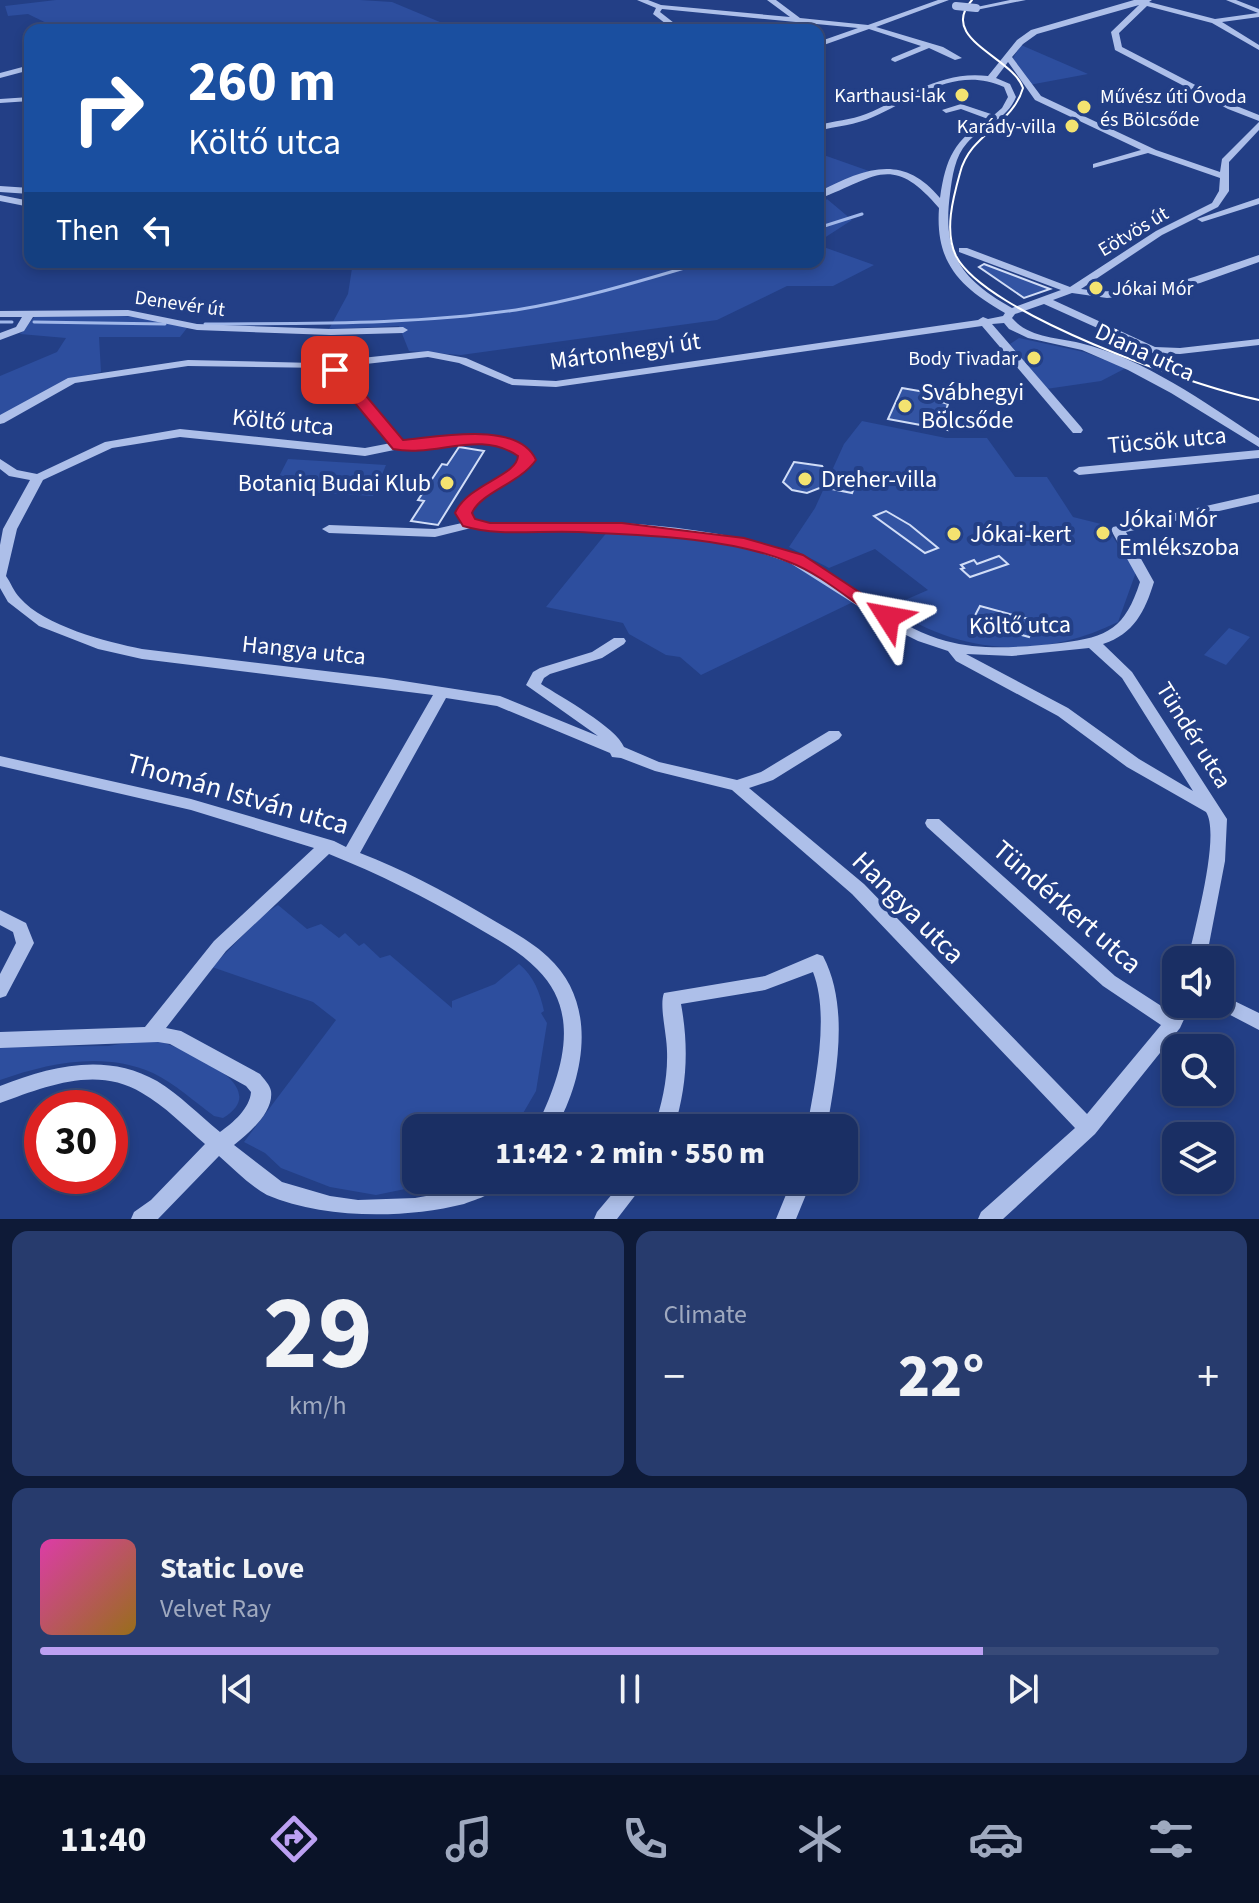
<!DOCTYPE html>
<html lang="en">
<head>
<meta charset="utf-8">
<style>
	body { margin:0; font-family:"Source Sans 3",sans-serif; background:#273b6d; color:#f1f3f6; height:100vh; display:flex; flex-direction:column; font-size:30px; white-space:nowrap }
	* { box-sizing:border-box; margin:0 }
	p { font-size:26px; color:#9fa9bf }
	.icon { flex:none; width:44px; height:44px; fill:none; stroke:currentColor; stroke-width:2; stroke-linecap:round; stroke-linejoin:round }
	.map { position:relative; height:1219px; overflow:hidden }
	.side { display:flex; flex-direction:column; gap:12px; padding:12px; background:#0e1a37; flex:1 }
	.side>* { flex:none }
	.guide { position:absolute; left:24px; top:24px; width:800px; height:244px; border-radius:16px; box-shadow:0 4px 12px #0003,0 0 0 2px #384a78; background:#1a4fa0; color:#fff; overflow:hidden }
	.fabs { position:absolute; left:1162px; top:946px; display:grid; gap:16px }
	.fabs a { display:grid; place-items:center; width:72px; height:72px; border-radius:16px; background:#1a2f64; box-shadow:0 4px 12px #0003,0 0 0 2px #384a78; font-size:40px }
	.speed { position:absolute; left:24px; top:1090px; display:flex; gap:16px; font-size:40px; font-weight:700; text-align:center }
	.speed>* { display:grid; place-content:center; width:104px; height:104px; border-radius:50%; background:#1a2f64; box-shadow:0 4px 12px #0003,0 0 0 2px #384a78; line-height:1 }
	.speed .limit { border:12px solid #d22; background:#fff; color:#111 }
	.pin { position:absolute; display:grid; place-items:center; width:68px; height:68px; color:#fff; margin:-34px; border-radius:16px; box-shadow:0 4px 12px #0006 }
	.me { position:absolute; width:88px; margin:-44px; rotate:304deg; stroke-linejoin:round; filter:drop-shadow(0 0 6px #0008) }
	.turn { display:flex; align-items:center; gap:28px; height:168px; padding:0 32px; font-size:36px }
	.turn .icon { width:104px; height:104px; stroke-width:2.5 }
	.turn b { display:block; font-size:56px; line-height:68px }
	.then { display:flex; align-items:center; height:76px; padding:0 32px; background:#0003; gap:16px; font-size:30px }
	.big { font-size:60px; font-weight:800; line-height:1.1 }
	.side .tile { flex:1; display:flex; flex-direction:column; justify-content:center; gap:12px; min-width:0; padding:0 28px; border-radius:16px; background:#273b6d }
	.side .dial { align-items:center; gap:0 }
	.dial b { font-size:104px; line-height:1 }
	.song { display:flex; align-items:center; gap:24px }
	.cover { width:96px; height:96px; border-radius:12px; background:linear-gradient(135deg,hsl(320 70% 55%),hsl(40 70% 35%)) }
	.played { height:8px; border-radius:4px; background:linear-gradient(90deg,#bca0f2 80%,#384a78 80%) }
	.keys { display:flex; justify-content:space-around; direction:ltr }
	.heat { display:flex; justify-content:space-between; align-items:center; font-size:44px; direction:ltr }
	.side .tiles { flex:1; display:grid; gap:12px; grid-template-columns:1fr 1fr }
	.tile:last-child { grid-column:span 2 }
	.trip { position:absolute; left:402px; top:1114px; width:456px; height:80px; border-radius:16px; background:#1a2f64; box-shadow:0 4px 12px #0003,0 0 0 2px #384a78; font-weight:800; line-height:80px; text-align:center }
	.tabs { display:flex; height:128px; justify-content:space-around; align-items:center; background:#0a1328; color:#9fa9bf }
	.tabs .icon { width:56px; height:56px }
	.tabs .on { color:#bca0f2 }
	.tabs b { font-size:36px; color:#f1f3f6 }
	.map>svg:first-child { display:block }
	.green { fill:#2d4e9e }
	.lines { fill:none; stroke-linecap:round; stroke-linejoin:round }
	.stream { stroke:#a1b8ea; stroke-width:3 }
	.building { fill:#3354a3; stroke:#d1ddf7; stroke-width:2 }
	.minor { fill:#adbfe9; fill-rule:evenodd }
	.tram { stroke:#fff; stroke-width:2 }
	.minor-bridge { stroke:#adbfe9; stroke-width:8 }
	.route { fill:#e11d48; stroke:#92132f; stroke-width:2 }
	.poi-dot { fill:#f4e370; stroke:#233f86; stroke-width:3 }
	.labels { text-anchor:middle; stroke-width:8; stroke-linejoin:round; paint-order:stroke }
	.far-poi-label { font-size:20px; fill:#fff; stroke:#233f86; text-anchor:end }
	.far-street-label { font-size:20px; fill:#fff; stroke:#233f86 }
	.street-label { font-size:24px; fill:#fff; stroke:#233f86 }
	.poi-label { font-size:24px; fill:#fff; stroke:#233f86; text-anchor:start }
	.near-street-label { font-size:28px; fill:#fff; stroke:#233f86 }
</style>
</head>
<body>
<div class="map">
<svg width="1259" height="1219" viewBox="0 0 1259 1219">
	<rect width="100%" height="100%" fill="#233f86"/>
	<path class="green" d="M56 0H360L392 2 459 30H61L28 14 8 16 5 6Z
		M1021 45 1088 74 1029 85 1013 58Z
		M818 153 869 171 818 196Z
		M827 199 852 220 818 242V208Z
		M818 245 874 265 833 286H787L717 320 461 355 409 351 399 326 329 329 348 294 353 262H818Z
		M100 315 141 317 187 328 180 337H99L101 372 66 380 0 420V376L57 352 66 338 20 334 35 316Z
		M1019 338 1084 352 1126 368 1101 381 1046 389 1010 344Z
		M862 421 946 438H987L1015 477H1047L1073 517 1105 525 1136 572 1118 622C1040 660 961 655 889 607L928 590 875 549 829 568 789 547 815 508 844 444Z
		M288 459 386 465 373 496 272 490Z
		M608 531C663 536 748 537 797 563 816 574 835 589 853 602L701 675 680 657 666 655 629 634 623 623 546 607Z
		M1229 628 1250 637 1226 665 1204 655Z
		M278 905 307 929 321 924 339 938 345 933 359 946 364 943 380 958 390 955 452 1008V1001L495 984 519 964C534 976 540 993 544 1011L541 1013 547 1023 536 1091 515 1127 416 1128V1180H449L376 1195 330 1187 281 1168 265 1153 244 1142 336 1020 313 1002 212 967 263 915Z
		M153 1039C179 1047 278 1085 223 1118L214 1116C195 1102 174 1083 153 1073 103 1051 49 1063 0 1080V1047L108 1046Z"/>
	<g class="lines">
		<path class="stream" d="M818 228 862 214
			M0 322H12
			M34 322 165 324
			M205 324C309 323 413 325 516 310 580 300 643 280 705 262"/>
	</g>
	<path class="building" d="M984 264 1050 289 1024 298 979 267Z
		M902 388 925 392 923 396 948 404 945 413 954 415 948 430 888 419Z
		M459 447 484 451 438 525 411 521 424 501 418 500 442 464 447 465Z
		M794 462 822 466 825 471 859 475 852 493 822 487 807 493 792 490 783 482Z
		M886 511 910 525 938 548 925 553 874 516Z
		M999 556 1008 564 970 577 961 569 964 568 961 565 974 560 977 564Z
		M980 606 1036 621 1029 637 972 621Z"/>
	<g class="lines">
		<path class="minor" d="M637 0H648L661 5 790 17 767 0H776L800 18 868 25 938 0H949L876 27 943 47 962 58 955 60 929 48 895 62 891 60 892 58 921 46 869 29 818 47V42L858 28 662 9 660 12 683 30H674L653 14 656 8Z
			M1010 0H1026L976 10 972 8Z
			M1134 0H1152L1149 2 1215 19 1258 13 1226 0H1236L1259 9V17L1222 22 1259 45V50L1212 23 1147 6 1119 33 1122 47 1234 105 1259 115V121L1228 109 1115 50 1111 32 1139 5 1037 34 1023 44 1012 57 1041 96 1156 150 1220 172 1222 159 1259 122V130L1229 162V191L1218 207 1162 235 1081 289C1149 299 1197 275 1259 255V262L1200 283 1152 294 1107 298 1072 293 1053 300 1155 347 1180 348 1259 339V345L1180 354 1153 353 1044 304 1015 314 1012 318C1029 338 1057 337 1080 343 1145 359 1204 402 1259 438V447L1171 393 1128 370 1082 350 1028 338 1009 329 1004 323 992 324 1081 427 1083 430 1081 433H1073L982 326 556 387 512 385 459 363 428 357 339 367 402 441C431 439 499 427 522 445 527 448 531 455 534 460 516 485 483 486 469 513L474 520C501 531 547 522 577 522 630 522 683 527 735 537 767 543 798 554 825 571 864 596 901 629 946 641 983 651 1023 647 1061 643 1109 637 1125 628 1140 582L1111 530 1113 527 1259 494V502L1126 532 1154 582C1145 611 1134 634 1103 644L1132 672 1227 819 1225 861 1206 960H1188C1194 930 1221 835 1206 812L1127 767 1058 716 956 661 948 651 918 641 894 629 790 563 741 546 673 535 602 530 497 532 471 528 435 537 329 533 322 529 329 525 435 529 462 523 457 513C473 480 502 485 522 460L515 451 506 446 481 442 399 449 365 456 180 437 112 448 43 480 17 529 6 576C11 583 14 592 20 598 44 626 107 642 142 649L384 678 500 696 598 736 526 685 533 672 540 668 592 652 614 638H624L626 641 624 644 602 658 550 674 544 678 541 684C561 697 616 727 624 747L659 762 737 780 761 772 829 731H839L842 735 839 739 773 780 749 788 864 884 1087 1114 1161 1025 1103 986 927 827 925 823 927 819H939L1115 976 1169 1011 1176 999V1004H1191L1180 1028 1095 1134 1003 1219H978L981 1212 1075 1128 852 894 732 790 655 771 621 758 612 757 610 753 497 706 446 698 360 853C402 869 442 890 481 913 504 927 529 939 548 957 598 1003 585 1075 556 1128H536C560 1078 584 1015 537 969 519 950 494 938 471 924 425 897 379 874 329 854L226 951 166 1028 181 1031 260 1074C264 1079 270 1085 271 1091 274 1112 249 1133 234 1145L282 1182 330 1196 358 1200 415 1198 443 1193 475 1180H505C499 1193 477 1199 464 1204 404 1219 324 1219 267 1195 249 1185 234 1169 219 1156L158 1219H131L134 1212 151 1200 205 1144C184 1126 165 1106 142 1093 96 1065 45 1087 0 1103V1086C51 1066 106 1052 157 1081 180 1095 199 1115 220 1132 233 1123 250 1108 251 1092L246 1086 170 1044 158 1042 0 1048V1032L145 1027 214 941 314 848 191 810 0 766V756L191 799 334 841 346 847 433 695 142 659 98 649 39 626 8 602 0 588V545L3 529 30 480 9 476 0 469V459L17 470 37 474 105 442 180 429 365 448 391 443 328 368 188 366 75 383 4 423 0 424V415L68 378 188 360 314 363 428 351 466 358 514 379 556 381 978 320 983 317 988 319 1003 316 1005 313C960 287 935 263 939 208 891 151 874 179 818 199V192C864 169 902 152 940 198 946 157 954 141 988 119L961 109 946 113 942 110 961 104 994 115 1002 108 1008 97 1004 87C956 65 916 98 873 117 856 125 836 126 818 131V125C834 121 851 120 866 114 907 97 942 70 988 76L1017 40 1031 30ZM1008 62 1035 100 1141 150 1093 164V168L1148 153 1220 178 1219 191 1212 203 1156 231 1070 287 967 248H959V252L1061 290 1012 308C961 279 942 254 950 194 952 177 955 156 967 143 983 125 1007 120 1016 97L1010 84 996 78ZM1089 648 1122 678 1193 791 1139 759 1068 708 966 654 1012 656Z
			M30 65V70L0 78V73Z
			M30 97V101L0 103V99Z
			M0 186 30 188V194L0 192Z
			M0 195 30 201V207L0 201Z
			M1259 198V204L1202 222 1197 219Z
			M128 310 197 324 331 329 403 327 408 330 403 333 331 335 197 330 128 316 33 317 24 331 0 340V333L16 327 22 317H0V311Z
			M1259 450V458L1079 475 1073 471 1079 467Z
			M0 910 26 923 34 943 6 996 0 998V974L16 943 13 932 0 925Z
			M817 954 823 956C850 1008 836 1073 827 1128H807C815 1082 830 1016 813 972L765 990 681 1004C689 1047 687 1087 674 1128H654C662 1103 668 1078 667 1051 667 1035 659 1005 664 993L765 976Z
			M1220 994 1259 1013V1030L1213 1006 1212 1004H1220Z
			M624 1180H647L617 1219H594L597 1212Z
			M792 1180H812L796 1219H776Z"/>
		<path class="tram" d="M972 0C937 39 1013 57 1023 88 1012 126 970 133 960 173 953 198 944 231 956 256 986 314 1193 386 1259 400"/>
		<path class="minor-bridge" d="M956 6 976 8"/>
	</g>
	<path class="route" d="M330 366H341L403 440C438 437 518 420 536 460 519 484 481 492 472 513L475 519 490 523H622L744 538 803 555 897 617 894 621H882C852 602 821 574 789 562 728 537 643 535 578 532 539 530 500 537 463 526L455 513C468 484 517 476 518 456 478 429 436 458 393 449L330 373Z"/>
	<g class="poi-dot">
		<circle cx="962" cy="95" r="8"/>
		<circle cx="1084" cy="107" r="8"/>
		<circle cx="1072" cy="126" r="8"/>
		<circle cx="1096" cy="288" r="8"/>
		<circle cx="1034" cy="358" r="8"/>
		<circle cx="905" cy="406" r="8"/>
		<circle cx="805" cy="479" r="8"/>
		<circle cx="447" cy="483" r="8"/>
		<circle cx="1103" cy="533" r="8"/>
		<circle cx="954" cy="534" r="8"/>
	</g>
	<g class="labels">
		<g class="far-poi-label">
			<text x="946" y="102">Karthausi-lak</text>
			<text x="1100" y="103" text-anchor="start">Művész úti Óvoda<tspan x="1100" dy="23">és Bölcsőde</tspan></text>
			<text x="1056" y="133">Karády-villa</text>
			<text x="1112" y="295" text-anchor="start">Jókai Mór</text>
			<text x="1018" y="365">Body Tivadar</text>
		</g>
		<g class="far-street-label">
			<text transform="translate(1133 231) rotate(-31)" y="7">Eötvös út</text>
			<text transform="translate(180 303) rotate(8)" y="7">Denevér út</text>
		</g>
		<g class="street-label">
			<text transform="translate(625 351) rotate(-8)" y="8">Mártonhegyi út</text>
			<text transform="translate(1145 352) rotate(25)" y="8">Diana utca</text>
			<text transform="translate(283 422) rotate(6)" y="8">Költő utca</text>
			<text transform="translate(1167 440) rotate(-5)" y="8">Tücsök utca</text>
			<text transform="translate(1020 625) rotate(-1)" y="8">Költő utca</text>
			<text transform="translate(304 650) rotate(6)" y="8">Hangya utca</text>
			<text transform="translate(1194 735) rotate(58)" y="8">Tündér utca</text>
		</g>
		<g class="poi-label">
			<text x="921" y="400">Svábhegyi<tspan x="921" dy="28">Bölcsőde</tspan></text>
			<text x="821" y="487">Dreher-villa</text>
			<text x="431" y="491" text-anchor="end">Botaniq Budai Klub</text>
			<text x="1119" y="527">Jókai Mór<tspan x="1119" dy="28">Emlékszoba</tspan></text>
			<text x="970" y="542">Jókai-kert</text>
		</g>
		<g class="near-street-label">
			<text transform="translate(238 793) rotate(16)" y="10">Thomán István utca</text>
			<text transform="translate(1068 906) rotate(41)" y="10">Tündérkert utca</text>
			<text transform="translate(909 907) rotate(45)" y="10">Hangya utca</text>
		</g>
	</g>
</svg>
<div class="fabs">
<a><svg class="icon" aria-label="sound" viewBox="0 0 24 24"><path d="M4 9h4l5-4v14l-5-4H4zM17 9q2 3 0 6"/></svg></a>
<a><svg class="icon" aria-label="search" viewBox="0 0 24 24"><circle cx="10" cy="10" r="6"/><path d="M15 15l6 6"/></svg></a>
<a><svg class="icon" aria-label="layers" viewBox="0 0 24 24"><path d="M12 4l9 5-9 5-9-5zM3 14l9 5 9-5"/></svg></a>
</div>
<div class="speed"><div class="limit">30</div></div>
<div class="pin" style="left:335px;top:370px;background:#d93025"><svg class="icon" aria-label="arrive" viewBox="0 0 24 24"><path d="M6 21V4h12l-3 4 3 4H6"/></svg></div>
<svg class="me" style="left:888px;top:617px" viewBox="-20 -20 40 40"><path d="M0-17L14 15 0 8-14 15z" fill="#e11d48" stroke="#fff" stroke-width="4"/></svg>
<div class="trip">11:42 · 2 min · 550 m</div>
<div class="guide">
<div class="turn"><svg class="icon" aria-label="right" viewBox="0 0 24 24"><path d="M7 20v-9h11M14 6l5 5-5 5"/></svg><div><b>260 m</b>Költő utca</div></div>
<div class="then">Then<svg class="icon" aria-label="left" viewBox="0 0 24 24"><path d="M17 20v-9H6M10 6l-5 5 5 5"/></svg></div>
</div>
</div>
<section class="side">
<div class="tiles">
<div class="tile dial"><b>29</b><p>km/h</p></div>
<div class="tile"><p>Climate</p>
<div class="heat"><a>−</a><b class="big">22°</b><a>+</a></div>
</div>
<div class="tile">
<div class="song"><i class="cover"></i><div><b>Static Love</b><p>Velvet Ray</p></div></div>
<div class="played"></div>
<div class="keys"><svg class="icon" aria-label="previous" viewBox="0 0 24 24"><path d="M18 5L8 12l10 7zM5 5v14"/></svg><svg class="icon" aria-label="pause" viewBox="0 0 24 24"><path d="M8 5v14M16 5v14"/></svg><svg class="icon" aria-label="next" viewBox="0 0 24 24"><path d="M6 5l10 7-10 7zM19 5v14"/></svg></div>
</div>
</div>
</section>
<nav class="tabs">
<b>11:40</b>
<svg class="icon on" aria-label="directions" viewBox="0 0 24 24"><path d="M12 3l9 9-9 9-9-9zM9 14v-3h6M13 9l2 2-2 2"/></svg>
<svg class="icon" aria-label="music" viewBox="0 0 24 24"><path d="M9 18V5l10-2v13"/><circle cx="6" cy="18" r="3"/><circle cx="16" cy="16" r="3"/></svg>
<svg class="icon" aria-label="phone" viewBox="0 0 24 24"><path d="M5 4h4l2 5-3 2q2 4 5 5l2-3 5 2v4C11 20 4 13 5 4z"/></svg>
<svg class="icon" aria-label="climate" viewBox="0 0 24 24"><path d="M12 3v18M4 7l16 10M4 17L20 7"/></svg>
<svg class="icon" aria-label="car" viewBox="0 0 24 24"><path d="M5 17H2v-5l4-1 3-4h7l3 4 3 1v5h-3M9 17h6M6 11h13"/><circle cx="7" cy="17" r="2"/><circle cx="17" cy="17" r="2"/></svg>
<svg class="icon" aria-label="filters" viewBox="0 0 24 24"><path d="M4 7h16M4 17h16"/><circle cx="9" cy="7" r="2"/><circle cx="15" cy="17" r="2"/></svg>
</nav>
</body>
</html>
